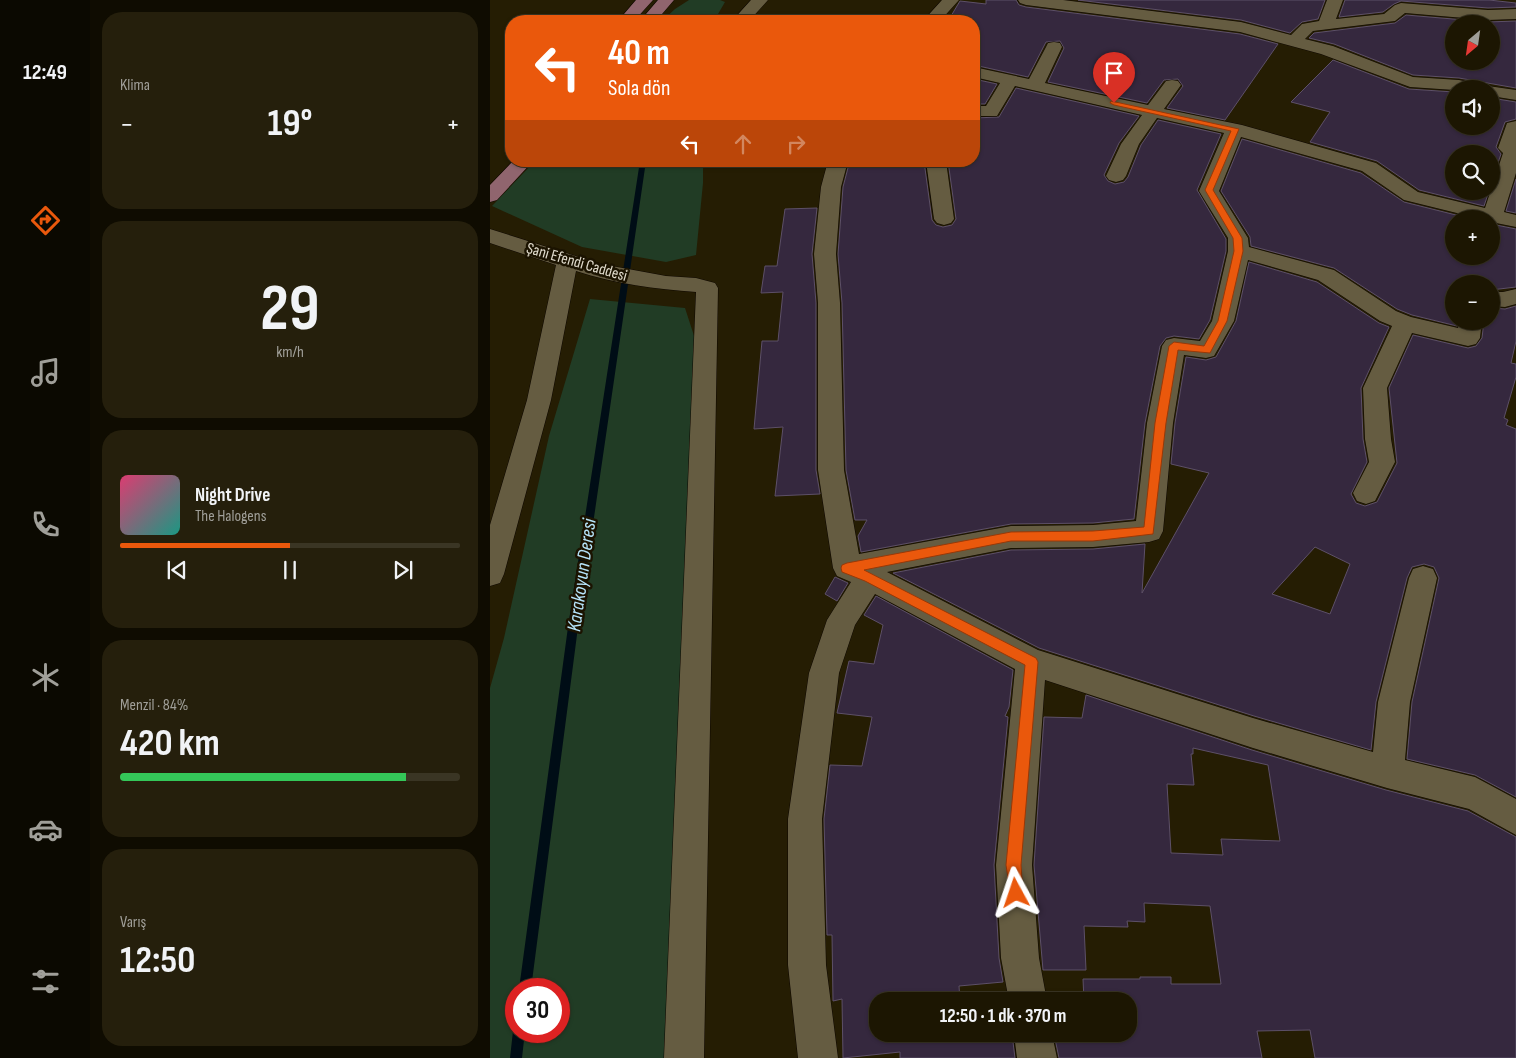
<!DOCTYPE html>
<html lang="tr">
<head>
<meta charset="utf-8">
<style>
	body { margin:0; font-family:"Sofia Sans Condensed",sans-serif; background:#251f0c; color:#f1f3f6; height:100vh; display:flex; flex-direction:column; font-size:19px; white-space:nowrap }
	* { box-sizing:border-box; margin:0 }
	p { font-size:16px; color:#a09f99 }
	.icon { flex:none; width:28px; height:28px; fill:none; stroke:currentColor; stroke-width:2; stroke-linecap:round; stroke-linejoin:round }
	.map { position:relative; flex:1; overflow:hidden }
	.drawer { display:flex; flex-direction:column; gap:12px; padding:12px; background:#0f0c01; width:400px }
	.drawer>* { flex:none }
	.guide { position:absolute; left:15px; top:15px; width:475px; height:152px; border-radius:20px; box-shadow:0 1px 4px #0004,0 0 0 1px #3a3524; background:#ea580c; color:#fff; overflow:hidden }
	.needle { width:32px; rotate:209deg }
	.buttons { position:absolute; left:955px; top:15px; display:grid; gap:10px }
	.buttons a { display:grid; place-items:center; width:55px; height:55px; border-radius:50%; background:#1c1602; box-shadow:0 1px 4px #0004,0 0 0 1px #3a3524; font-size:25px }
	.speed { position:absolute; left:15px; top:978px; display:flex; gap:10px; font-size:25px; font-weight:700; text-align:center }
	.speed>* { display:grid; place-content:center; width:65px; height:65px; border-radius:50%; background:#1c1602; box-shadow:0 1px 4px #0004,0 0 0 1px #3a3524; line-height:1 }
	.speed .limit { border:8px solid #d22; background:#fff; color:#111 }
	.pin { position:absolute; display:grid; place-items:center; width:42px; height:42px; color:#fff; margin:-51px -21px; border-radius:50% 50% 50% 0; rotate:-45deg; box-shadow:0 0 5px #0007 }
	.pin .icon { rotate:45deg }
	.me { position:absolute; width:55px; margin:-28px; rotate:355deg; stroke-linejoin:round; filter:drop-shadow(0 0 4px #0008) }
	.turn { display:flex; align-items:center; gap:18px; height:105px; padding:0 20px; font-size:22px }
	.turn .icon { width:65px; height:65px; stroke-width:2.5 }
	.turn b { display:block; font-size:35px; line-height:42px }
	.lanes { display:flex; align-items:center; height:48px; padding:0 20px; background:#0003; justify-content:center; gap:25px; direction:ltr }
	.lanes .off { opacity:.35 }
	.big { font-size:38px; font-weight:700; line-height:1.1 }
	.drawer .tile { flex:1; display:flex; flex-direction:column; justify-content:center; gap:8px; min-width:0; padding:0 18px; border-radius:20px; background:#251f0c }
	.drawer .dial { align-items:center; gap:0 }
	.dial b { font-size:65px; line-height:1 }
	.song { display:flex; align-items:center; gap:15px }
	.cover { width:60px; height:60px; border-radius:8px; background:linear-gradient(135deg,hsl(340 70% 55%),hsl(170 70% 35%)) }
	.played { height:5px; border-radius:2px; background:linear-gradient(90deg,#ea580c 50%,#3a3524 50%) }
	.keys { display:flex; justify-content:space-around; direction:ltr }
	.heat { display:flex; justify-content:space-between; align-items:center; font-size:28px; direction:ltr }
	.charge { height:8px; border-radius:4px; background:linear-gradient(90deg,#34c759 84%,#3a3524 0) }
	.trip { position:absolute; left:379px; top:992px; width:268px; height:50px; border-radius:20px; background:#1c1602; box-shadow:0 1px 4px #0004,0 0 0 1px #3a3524; font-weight:700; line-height:50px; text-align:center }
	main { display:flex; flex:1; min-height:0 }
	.menu { display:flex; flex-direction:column; width:90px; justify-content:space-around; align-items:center; background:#0b0901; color:#a09f99 }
	.menu .icon { width:35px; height:35px }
	.menu .current { color:#ea580c }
	.menu b { font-size:22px; color:#f1f3f6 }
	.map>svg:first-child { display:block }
	.green { fill:#213c25; fill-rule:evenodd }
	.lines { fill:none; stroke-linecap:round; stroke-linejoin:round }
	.stream { fill:#000d16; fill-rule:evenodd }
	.building { fill:#35283e; stroke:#5d5068; fill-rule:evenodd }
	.street-casing { stroke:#0e0700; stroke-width:1 }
	.primary-casing { stroke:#0e0700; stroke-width:1 }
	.street { fill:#655c41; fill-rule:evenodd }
	.primary { fill:#90656e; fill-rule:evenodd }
	.route { fill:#ea580c; stroke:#983908 }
	.labels { text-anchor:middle; stroke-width:5; stroke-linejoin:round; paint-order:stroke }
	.far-street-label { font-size:16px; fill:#e2ddce; stroke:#1b1300 }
	.water-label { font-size:20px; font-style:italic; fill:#b7e5fa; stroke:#1b1300 }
</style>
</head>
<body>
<main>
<nav class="menu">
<b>12:49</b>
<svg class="icon current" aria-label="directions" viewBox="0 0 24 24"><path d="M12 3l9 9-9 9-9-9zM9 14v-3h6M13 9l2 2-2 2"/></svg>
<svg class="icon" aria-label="music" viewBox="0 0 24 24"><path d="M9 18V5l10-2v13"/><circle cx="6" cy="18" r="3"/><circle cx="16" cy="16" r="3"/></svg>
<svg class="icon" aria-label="phone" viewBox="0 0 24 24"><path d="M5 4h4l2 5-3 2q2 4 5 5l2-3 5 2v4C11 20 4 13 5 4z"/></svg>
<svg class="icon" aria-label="climate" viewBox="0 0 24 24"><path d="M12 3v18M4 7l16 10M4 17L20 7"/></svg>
<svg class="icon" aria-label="car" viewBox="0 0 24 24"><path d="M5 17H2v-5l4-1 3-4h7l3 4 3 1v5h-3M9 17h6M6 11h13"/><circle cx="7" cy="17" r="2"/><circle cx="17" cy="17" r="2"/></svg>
<svg class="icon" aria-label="filters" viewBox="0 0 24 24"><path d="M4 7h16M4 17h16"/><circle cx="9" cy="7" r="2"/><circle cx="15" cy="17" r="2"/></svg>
</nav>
<section class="drawer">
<div class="tile"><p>Klima</p>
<div class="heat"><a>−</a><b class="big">19°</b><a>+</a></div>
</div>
<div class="tile dial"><b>29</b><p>km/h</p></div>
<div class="tile">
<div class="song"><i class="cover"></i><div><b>Night Drive</b><p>The Halogens</p></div></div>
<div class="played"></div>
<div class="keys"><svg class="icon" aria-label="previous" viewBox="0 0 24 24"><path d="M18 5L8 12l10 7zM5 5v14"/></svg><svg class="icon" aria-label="pause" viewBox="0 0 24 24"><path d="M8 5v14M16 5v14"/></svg><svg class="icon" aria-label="next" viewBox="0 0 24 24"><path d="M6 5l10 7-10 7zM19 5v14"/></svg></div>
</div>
<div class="tile"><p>Menzil · 84%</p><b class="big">420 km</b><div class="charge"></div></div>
<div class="tile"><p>Varış</p><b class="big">12:50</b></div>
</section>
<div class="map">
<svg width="1026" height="1058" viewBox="0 0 1026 1058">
	<rect width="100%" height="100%" fill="#251d03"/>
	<path class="green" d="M199 0H230L235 2 224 21H172L185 9Z
		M45 161H213V183L206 255 176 262 92 247 2 206Z
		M100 299 195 308 207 345 174 1058H0V688L14 638 59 436ZM26 989H69V1031H26Z"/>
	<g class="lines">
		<path class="stream" d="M150 161H156L88 627 41 989H29L78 627Z
			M26 1026V1031H35L32 1058H20L23 1031Z"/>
	</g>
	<path class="building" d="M496 0H526L529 5 536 7 750 34 788 44 735 120 677 108 693 86 688 79 674 80 657 103 558 82 574 48 570 41 556 42 538 77 484 65V21H458L470 1 496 4Z
		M588 0H835L828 19 812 22 800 33 751 20Z
		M855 0H999L1026 3V7L998 8 911 1 904 4 893 12 849 17Z
		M916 15 998 22 1026 21V88L969 78 923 75 844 44 819 38 824 33 905 23ZM964 24H1001V61H964Z
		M843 60 919 89 964 92V126H1001V98L1026 102V119L1015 122 1006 147 1011 154 1001 183V154H964V191H999L994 206 929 190 887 161 820 142 840 112 801 102Z
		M484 79 507 84 495 104H484Z
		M526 88 649 116 629 143 614 175 618 181 625 184 634 182 638 177 651 145 668 120 731 134 707 190 736 239V251L720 320 709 339 684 336 676 338 670 346 655 423 644 519 603 523 521 524 371 552 368 536 377 520H365L356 470 352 303 348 254 353 187 359 164 434 161 442 220 446 225 453 227 462 225 466 219 458 161H484V118L509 117Z
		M752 139 871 173 914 202 982 219H964V256H1001V224L1026 229V287L1001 290V284H964V321H968L967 326 922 315 907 309 844 268 761 246 760 237 731 191Z
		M1026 179V213L1016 211Z
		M327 208 322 254 326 303V470L330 494 285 496 293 427 264 429 272 341H288L293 292 271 293 275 266H287L295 209Z
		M759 262 827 282 889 323 899 327 871 388 873 439 877 462 861 494 866 503 875 506 887 502 907 463 899 388 923 335 978 348 986 346 992 338 994 321H1001V308L1015 309 1026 306V341L1021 363 1026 364V377L1014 418 1018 420 1016 425 1026 429V797L985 775 917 759 922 702 949 578 944 567 934 564 922 567 917 578 886 702 881 750 764 716 549 648 403 573 521 550 603 549 655 544 652 593 719 473 681 464 685 423 696 357 716 360 726 357 746 321ZM825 547 860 564 840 614 782 594Z
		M345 577 358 583 347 601 335 594Z
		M386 596 523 670 519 707 515 716 518 717 504 865 509 958 513 982 469 986 470 1001H388V1034H522L525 1058H410V1052L353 1058 352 999 343 1001 342 935H337L334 819 340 765 372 766 382 717 347 713 359 661 384 664 393 625 374 615Z
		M596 695 762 750 896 790 978 811 1026 837V1058H825L820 1030 767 1031 772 1058H569L564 1034H638V1001H594L593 979H650V977H681V984H731L720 906 654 903 655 922 637 921 638 927 594 926 596 970H553L544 865 554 717 592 718ZM703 748 778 765 790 841 731 839 733 855 681 853 677 784 704 785 701 754H703Z"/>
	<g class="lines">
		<g class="street-casing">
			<path id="street" d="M261 0H278L259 21H242Z
				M452 0H469L450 21H433Z
				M528 0H573L751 22 801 35 812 24 829 21 837 0H853L846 19 894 14 905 5 911 3 998 10 1026 9V19L998 20 915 13 905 21 823 31 815 39 843 46 923 77 969 80 998 86 1026 90V100L1001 96V89L964 90 920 87 831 54 750 32 536 5 530 3Z
				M564 42 570 43 572 47 555 83 658 105 676 81 682 80 688 81 691 85 674 109 752 125 886 163 928 192 995 208 1013 153 1008 148 1017 123 1026 121V173L1014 212 1026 215V227L1001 222V219H991L914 200 872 171 751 137 729 191 758 238 759 247 844 270 906 311 921 317 968 328 970 321H992L990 338 986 344 978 346 922 333 897 388 901 439 905 462 885 501 876 504 867 501 863 493 879 462 875 439 873 388 902 326 890 321 828 280 758 260 744 321 724 356 716 358 694 355 683 423 673 531 669 539 659 542 603 547 521 548 397 572 548 650 763 718 883 752 888 702 919 578 923 569 933 566 943 569 947 578 920 702 915 760 985 777 1026 799V835L979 809 897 788 763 748 555 680 542 865 549 958 557 1001H519L511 958 506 865 525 669 385 594 365 625 349 673 332 819 336 965 348 1058H308L298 965V819L319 673 337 620 361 582 347 576 343 568 328 470V303L324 254 331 187 338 161H358L351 187 346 254 350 303 354 470 369 554 521 526 603 525 646 521 657 423 672 346 676 340 684 338 710 341 722 321 738 251V238L709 191 734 133 667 118 649 144 636 176 633 180 626 182 619 180 616 176 631 144 652 115 525 86 507 116H484V106H496L510 83 484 77V67L539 79 556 47 558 43Z
				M436 161H456L464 219 461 223 454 225 447 223 444 219Z
				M0 229 111 264 176 276 206 278 225 283 228 288 214 1058H174L206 292C166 289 125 284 86 271L61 400 14 574 10 583 0 586V525L37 400 66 265 0 243Z
				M1026 289V304L1015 307 1001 306V292H1013Z
				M524 1034H562L567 1058H527Z"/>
		</g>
		<g class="primary-casing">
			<path id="primary" d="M146 0H163L144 21H128Z
				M168 0H184L166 21H150Z
				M23 161H43L7 200 0 202V185Z"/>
		</g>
		<use href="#street" class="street"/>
		<use href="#primary" class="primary"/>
	</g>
	<path class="route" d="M621 101 749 129 723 190 752 238 753 251 737 321 720 353 688 350 676 423 663 534 603 541H521L374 570 546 658 548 662 531 865 533 893 531 898 526 900 521 898 516 865 535 665 375 581 352 572 351 568 352 565 357 563 521 532 603 531 654 527 665 423 679 346 684 342 714 346 728 321 744 251 743 238 715 190 741 131 624 105 620 103Z"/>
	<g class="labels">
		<g class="far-street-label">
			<text transform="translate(87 261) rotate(16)" y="6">Şani Efendi Caddesi</text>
		</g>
		<g class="water-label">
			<text transform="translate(91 575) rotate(-82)" y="7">Karakoyun Deresi</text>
		</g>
	</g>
</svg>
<div class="buttons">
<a><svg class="needle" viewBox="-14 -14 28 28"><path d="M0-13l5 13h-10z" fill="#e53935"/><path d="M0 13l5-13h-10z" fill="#a09f99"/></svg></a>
<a><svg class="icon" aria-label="sound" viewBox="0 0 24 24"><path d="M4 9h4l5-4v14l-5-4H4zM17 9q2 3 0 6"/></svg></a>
<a><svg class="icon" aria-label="search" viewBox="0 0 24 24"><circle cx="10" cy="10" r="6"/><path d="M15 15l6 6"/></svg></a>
<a>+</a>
<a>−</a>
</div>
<div class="speed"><div class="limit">30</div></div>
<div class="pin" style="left:624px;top:103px;background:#d93025"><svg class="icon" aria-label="arrive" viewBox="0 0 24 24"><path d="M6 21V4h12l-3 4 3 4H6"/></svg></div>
<svg class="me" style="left:526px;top:893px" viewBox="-20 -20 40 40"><path d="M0-17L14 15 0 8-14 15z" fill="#ea580c" stroke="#fff" stroke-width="4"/></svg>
<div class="trip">12:50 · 1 dk · 370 m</div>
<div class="guide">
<div class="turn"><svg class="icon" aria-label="left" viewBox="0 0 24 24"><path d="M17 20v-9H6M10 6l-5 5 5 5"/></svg><div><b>40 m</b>Sola dön</div></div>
<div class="lanes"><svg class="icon" aria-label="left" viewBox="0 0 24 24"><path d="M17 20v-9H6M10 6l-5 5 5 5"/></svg><svg class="icon off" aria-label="ahead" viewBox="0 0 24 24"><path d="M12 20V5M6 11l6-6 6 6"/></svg><svg class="icon off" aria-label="right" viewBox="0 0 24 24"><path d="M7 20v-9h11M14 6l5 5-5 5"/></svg></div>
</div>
</div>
</main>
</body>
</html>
